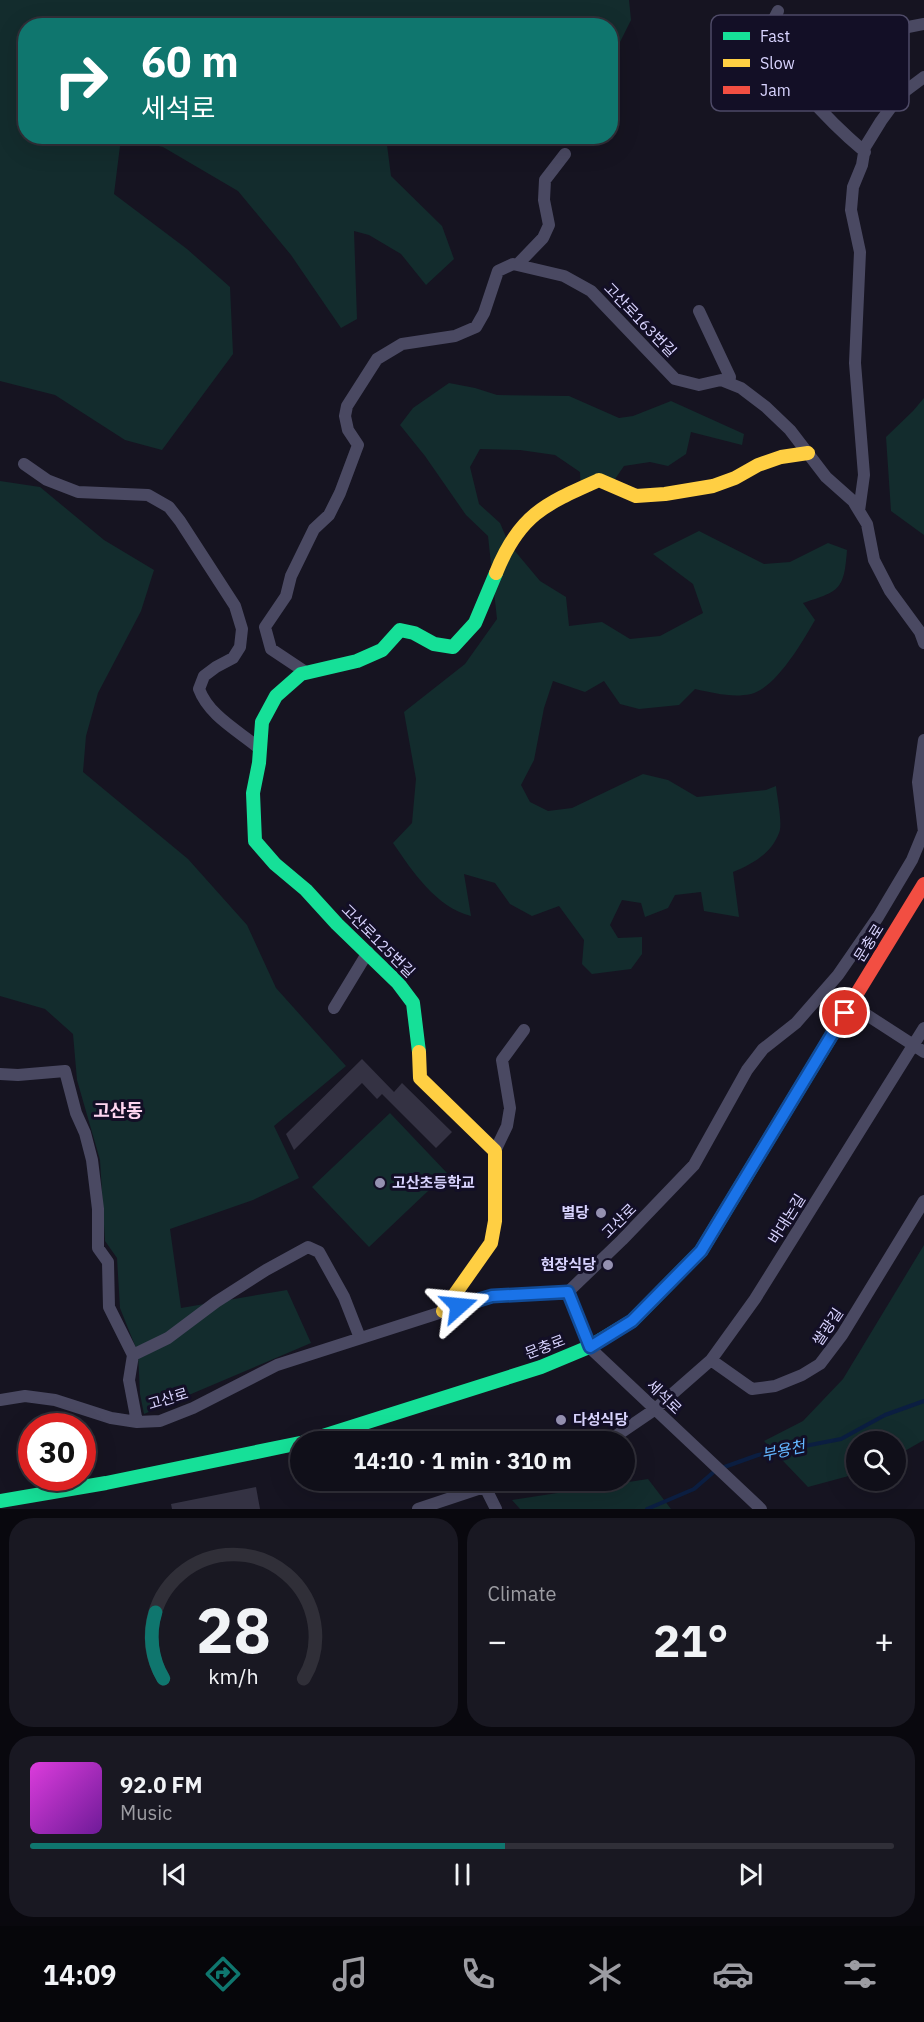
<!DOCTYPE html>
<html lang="en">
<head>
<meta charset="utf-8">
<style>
	body { margin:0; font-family:"IBM Plex Sans","Noto Sans KR",sans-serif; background:#191822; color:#f1f3f6; height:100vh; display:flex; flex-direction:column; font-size:22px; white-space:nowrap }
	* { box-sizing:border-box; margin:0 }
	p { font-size:20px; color:#9c9ca2 }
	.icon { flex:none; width:33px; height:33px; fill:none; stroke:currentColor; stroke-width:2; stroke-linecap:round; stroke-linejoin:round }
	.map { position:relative; height:1509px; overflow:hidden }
	.sheet { display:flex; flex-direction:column; gap:9px; padding:9px; background:#09080e; flex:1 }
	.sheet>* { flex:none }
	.guide { position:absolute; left:18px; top:18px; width:600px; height:126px; border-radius:24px; box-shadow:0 6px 24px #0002,0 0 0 2px #302f38; background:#0f766e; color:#fff; overflow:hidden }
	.controls { position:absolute; left:846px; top:1431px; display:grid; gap:12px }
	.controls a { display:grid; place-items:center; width:60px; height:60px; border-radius:50%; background:#100f19; box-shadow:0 6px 24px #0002,0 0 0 2px #302f38; font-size:30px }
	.speed { position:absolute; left:18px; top:1413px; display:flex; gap:12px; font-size:30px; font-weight:700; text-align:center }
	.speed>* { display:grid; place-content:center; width:78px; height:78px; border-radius:50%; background:#100f19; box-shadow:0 6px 24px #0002,0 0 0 2px #302f38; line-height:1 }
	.speed .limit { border:9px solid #d22; background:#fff; color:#111 }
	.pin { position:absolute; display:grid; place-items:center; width:51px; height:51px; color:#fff; margin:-26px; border:3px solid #fff; border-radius:50%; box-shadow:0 2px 6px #0007 }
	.me { position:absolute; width:66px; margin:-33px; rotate:72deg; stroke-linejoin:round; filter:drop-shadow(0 0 4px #0008) }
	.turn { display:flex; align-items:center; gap:21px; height:126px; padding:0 24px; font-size:27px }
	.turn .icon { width:78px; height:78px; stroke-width:2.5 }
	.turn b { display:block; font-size:42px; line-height:51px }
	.big { font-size:45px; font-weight:700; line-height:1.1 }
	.sheet .card { flex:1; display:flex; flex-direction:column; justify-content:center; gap:9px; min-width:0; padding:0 21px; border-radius:24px; background:#191822 }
	.sheet .dial { align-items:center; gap:0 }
	.dial svg { height:156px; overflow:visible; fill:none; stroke:#302f38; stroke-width:7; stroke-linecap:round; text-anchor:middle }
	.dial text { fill:#f1f3f6; stroke:none }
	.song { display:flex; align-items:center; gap:18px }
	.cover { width:72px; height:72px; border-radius:9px; background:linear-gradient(135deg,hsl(300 70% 55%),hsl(280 70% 35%)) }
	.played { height:6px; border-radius:3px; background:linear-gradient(90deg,#0f766e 55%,#302f38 55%) }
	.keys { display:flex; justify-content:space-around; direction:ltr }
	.heat { display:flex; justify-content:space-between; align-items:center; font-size:33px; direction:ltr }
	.sheet .tiles { flex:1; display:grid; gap:9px; grid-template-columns:1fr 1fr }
	.card:last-child { grid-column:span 2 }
	.trip { position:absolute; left:290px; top:1431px; width:345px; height:60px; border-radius:30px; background:#100f19; box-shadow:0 6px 24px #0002,0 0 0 2px #302f38; font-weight:700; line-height:60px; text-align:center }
	.tabs { display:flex; height:96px; justify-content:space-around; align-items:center; background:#06060a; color:#9c9ca2 }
	.tabs .icon { width:42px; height:42px }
	.tabs .selected { color:#0f766e }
	.tabs b { font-size:27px; color:#f1f3f6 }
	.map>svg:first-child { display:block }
	.green { fill:#132c2d }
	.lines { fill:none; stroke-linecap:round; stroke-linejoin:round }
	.stream { stroke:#0b1e41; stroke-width:4 }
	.building { fill:#343243 }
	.street { stroke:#4a4962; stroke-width:12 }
	.fast { stroke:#16e098; stroke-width:14 }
	.slow { stroke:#ffcf43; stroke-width:14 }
	.jam { stroke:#f24e42; stroke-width:14 }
	.route-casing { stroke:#114b97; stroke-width:15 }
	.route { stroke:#1a73e8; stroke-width:10 }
	.poi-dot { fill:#9591b1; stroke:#130f26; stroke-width:2 }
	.labels { text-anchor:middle; stroke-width:6; stroke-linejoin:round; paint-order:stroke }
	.street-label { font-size:15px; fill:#d9d4ff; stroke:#130f26 }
	.poi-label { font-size:15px; font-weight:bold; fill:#d9d4ff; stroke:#130f26; text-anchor:start }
	.water-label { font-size:16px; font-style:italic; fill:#62b6ff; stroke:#130f26 }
	.quarter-label { font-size:18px; font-weight:bold; fill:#ffd6f0; stroke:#130f26 }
	.key { fill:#130f26; stroke:#4e4a67; stroke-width:1.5 }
	.key-label { font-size:16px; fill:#d9d4ff }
</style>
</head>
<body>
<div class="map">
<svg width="924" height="1509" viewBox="0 0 924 1509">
	<rect width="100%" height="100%" fill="#161421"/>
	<path class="green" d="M0 0H629L631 20 618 46 611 43 610 26H26V136L386 137 391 176 442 226 454 259 426 285 401 254 369 235 354 231 357 319 341 328 291 255 238 191 163 147 121 138 114 194 187 249 230 287 233 354 162 450 125 440 55 395 0 381Z
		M449 383 475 388 497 395 569 396 619 418 633 416 671 401 744 434 742 445 691 432 686 454 668 466 650 462 624 466 615 479 581 493 580 472 555 455 520 450 480 449 470 467 479 504 500 523 509 544 540 581 566 597 569 626 602 622 630 639 660 636 703 613 693 584 653 554 699 531 764 564 790 562 828 543 847 550C844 590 840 591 803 603L815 620C803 641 776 688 751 694 732 698 714 693 695 689L679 705 639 709 620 704 604 681 585 692 553 681 544 708 534 760 521 785 530 802 548 811 572 808 643 774 668 780 697 797 766 790 776 786C777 797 783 824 779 833 771 854 752 864 733 872L739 917 704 911 701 892 675 895 668 908 645 917 641 903 622 900 610 925 618 938 642 937V954L631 969 592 974 582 964 584 940 559 906 532 916 510 904 495 883 464 874 471 916C436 907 413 872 393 843L412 823 416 779 404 712 465 664 497 619 488 536 466 515 425 456 400 425 413 408Z
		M924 398V535L891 511 886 437 913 411Z
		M0 481 40 487 104 540 154 570 141 611 98 693 86 736 83 772 188 859 247 925 276 988 346 1066 274 1126 299 1178 253 1200 170 1229 181 1308 287 1290 311 1343 144 1414 140 1394 138 1353 120 1308 117 1258 105 1241 100 1160 77 1080 73 1034 45 1009 0 996Z
		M390 1113 447 1173 369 1247 312 1187Z
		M924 1245V1440L896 1456V1442H856V1474L808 1487 764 1441 803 1421 843 1379Z
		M648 1479 671 1509H520L512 1500Z"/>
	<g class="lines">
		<path class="stream" d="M647 1509 694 1489 716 1470 758 1455 841 1439 885 1415 924 1401"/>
	</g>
	<path class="building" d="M362 1059 394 1092 402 1083 452 1132 436 1148 382 1094 377 1099 362 1083 294 1150 286 1134Z
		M256 1487 260 1509H172L171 1504Z"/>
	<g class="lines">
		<path class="street" d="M778 11C776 15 773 20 772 24 764 60 839 130 865 152
			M853 71 903 28 924 24
			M517 265 543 238 549 225 544 200 545 180 565 154
			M699 311 730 377 729 383
			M24 464 47 480 78 492 148 495 169 507 180 521 235 606 242 629 240 647 233 658 216 667 204 676 199 689C209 716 239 731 260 749
			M859 511 864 475 855 363 860 252 851 210 853 187 862 165 865 147 881 121 900 95 924 77
			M307 673 271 649 265 627 286 596 291 576 314 529 329 515 340 493 358 445 348 430 345 416 347 406 377 359 402 344 455 336 476 327 484 313 498 271 513 264 564 276 591 291 675 379 699 385 721 380 741 388 766 407 790 430 826 477 853 501 867 524 874 560 890 591 920 632 924 643
			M924 832 918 782 924 740
			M850 1004 924 1052
			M334 1008 368 952
			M0 1074 18 1075 65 1071 76 1113 85 1133 92 1160 98 1209V1248L108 1262 109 1307 133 1355 129 1380 137 1422
			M495 1151 507 1126 510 1108 502 1060 524 1030
			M568 1292 589 1347 761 1509
			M133 1355 168 1338 216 1302 266 1270 308 1247 319 1252 344 1297 360 1338
			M711 1360 752 1389 775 1386 802 1375 820 1364 842 1335 924 1201
			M0 1400 25 1396 55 1400 111 1418 137 1422 160 1421 193 1408 277 1365 492 1296 568 1292 622 1240 694 1165 747 1070 763 1049 796 1023 838 975 878 917 912 860 924 831
			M607 1442 654 1410 711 1360 755 1299 924 1028
			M485 1487 496 1509
			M418 1509 505 1480"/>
		<path class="fast" d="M419 1052 413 1003 398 983 337 924 306 890 275 864 255 841 253 793 259 763 262 722 276 696 301 674 357 661 382 650 400 630 414 633 434 644 453 647 475 623 496 573
			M304 1442 541 1367 589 1347 632 1321 701 1251 853 1000
			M0 1501 106 1483 300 1443"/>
		<path class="slow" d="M496 573C519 515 545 504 599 480L636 496 665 494 713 486 735 478 758 465 781 457 808 453
			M419 1052 420 1078 495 1151V1221L491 1243 443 1311"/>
		<path class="jam" d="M853 1000 924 884"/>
	</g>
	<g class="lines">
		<g class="route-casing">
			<path id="route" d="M459 1306 492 1296 568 1292 590 1347 632 1321 701 1251 845 1013"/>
		</g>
		<use href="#route" class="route"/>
	</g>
	<g class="poi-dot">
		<circle cx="380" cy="1183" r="6"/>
		<circle cx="601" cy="1213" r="6"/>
		<circle cx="608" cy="1265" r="6"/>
		<circle cx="561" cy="1420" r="6"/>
	</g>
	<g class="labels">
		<g class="street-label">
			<text transform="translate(640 320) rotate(46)" y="5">고산로163번길</text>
			<text transform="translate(378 941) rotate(45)" y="5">고산로125번길</text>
			<text transform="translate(869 943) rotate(-58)" y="5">문충로</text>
			<text transform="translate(787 1219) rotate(-58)" y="5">바대논길</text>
			<text transform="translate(619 1221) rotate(-45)" y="5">고산로</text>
			<text transform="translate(828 1327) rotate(-56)" y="5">쌀광길</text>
			<text transform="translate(545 1347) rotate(-21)" y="5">문충로</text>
			<text transform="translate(664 1397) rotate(44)" y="5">세석로</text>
			<text transform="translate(168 1399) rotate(-17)" y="5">고산로</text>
		</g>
		<g class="poi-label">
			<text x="392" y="1188">고산초등학교</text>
			<text x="589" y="1218" text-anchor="end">별당</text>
			<text x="596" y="1270" text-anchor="end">현장식당</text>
			<text x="573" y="1425">다성식당</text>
		</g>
		<g class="water-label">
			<text transform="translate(783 1450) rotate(-12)" y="6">부용천</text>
		</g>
		<g class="quarter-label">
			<text x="118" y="1117">고산동</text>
		</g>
	</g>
	<rect x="711" y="15" width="198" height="96" rx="9" class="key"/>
	<rect x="723" y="32" width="27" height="8" fill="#16e098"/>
	<rect x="723" y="59" width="27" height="8" fill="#ffcf43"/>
	<rect x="723" y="86" width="27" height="8" fill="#f24e42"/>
	<g class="key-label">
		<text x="760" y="42">Fast</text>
		<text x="760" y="69">Slow</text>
		<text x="760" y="96">Jam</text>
	</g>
</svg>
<div class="controls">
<a><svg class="icon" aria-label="search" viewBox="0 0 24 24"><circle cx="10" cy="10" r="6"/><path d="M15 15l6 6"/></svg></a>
</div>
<div class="speed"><div class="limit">30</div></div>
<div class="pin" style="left:845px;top:1013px;background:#d93025"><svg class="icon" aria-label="arrive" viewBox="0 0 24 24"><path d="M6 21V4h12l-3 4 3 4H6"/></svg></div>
<svg class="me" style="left:459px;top:1306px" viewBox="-20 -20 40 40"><path d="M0-17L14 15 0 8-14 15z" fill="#1a73e8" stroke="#fff" stroke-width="4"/></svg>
<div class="trip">14:10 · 1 min · 310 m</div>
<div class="guide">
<div class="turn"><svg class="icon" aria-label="right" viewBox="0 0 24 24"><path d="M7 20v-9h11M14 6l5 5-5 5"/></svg><div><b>60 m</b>세석로</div></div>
</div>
</div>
<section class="sheet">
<div class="tiles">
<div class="card dial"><svg viewBox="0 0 100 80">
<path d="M14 69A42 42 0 1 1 86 69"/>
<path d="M14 69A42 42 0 0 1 10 35" stroke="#0f766e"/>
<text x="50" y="56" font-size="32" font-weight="700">28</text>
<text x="50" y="72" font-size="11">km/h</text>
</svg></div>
<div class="card"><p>Climate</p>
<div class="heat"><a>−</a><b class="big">21°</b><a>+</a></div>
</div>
<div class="card">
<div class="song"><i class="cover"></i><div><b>92.0 FM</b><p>Music</p></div></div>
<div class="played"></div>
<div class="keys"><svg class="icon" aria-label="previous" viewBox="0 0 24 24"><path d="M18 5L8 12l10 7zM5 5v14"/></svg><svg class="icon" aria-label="pause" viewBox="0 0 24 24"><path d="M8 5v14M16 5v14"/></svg><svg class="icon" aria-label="next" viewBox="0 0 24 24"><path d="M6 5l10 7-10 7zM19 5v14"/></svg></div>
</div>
</div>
</section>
<nav class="tabs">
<b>14:09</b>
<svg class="icon selected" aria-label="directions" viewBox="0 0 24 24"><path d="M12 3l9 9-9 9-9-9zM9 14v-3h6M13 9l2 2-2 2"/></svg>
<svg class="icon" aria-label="music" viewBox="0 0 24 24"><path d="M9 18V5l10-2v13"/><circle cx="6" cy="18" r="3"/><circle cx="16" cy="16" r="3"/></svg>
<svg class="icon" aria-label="phone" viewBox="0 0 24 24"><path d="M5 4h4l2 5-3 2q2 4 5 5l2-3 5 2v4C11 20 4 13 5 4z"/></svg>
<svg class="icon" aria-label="climate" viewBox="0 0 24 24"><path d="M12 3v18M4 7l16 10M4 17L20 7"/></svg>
<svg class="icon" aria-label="car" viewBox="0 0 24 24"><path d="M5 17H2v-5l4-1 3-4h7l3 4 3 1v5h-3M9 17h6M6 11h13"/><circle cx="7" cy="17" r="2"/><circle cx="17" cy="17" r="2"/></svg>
<svg class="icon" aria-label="filters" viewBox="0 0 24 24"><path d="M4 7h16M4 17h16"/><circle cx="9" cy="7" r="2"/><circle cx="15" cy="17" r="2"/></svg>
</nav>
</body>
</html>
